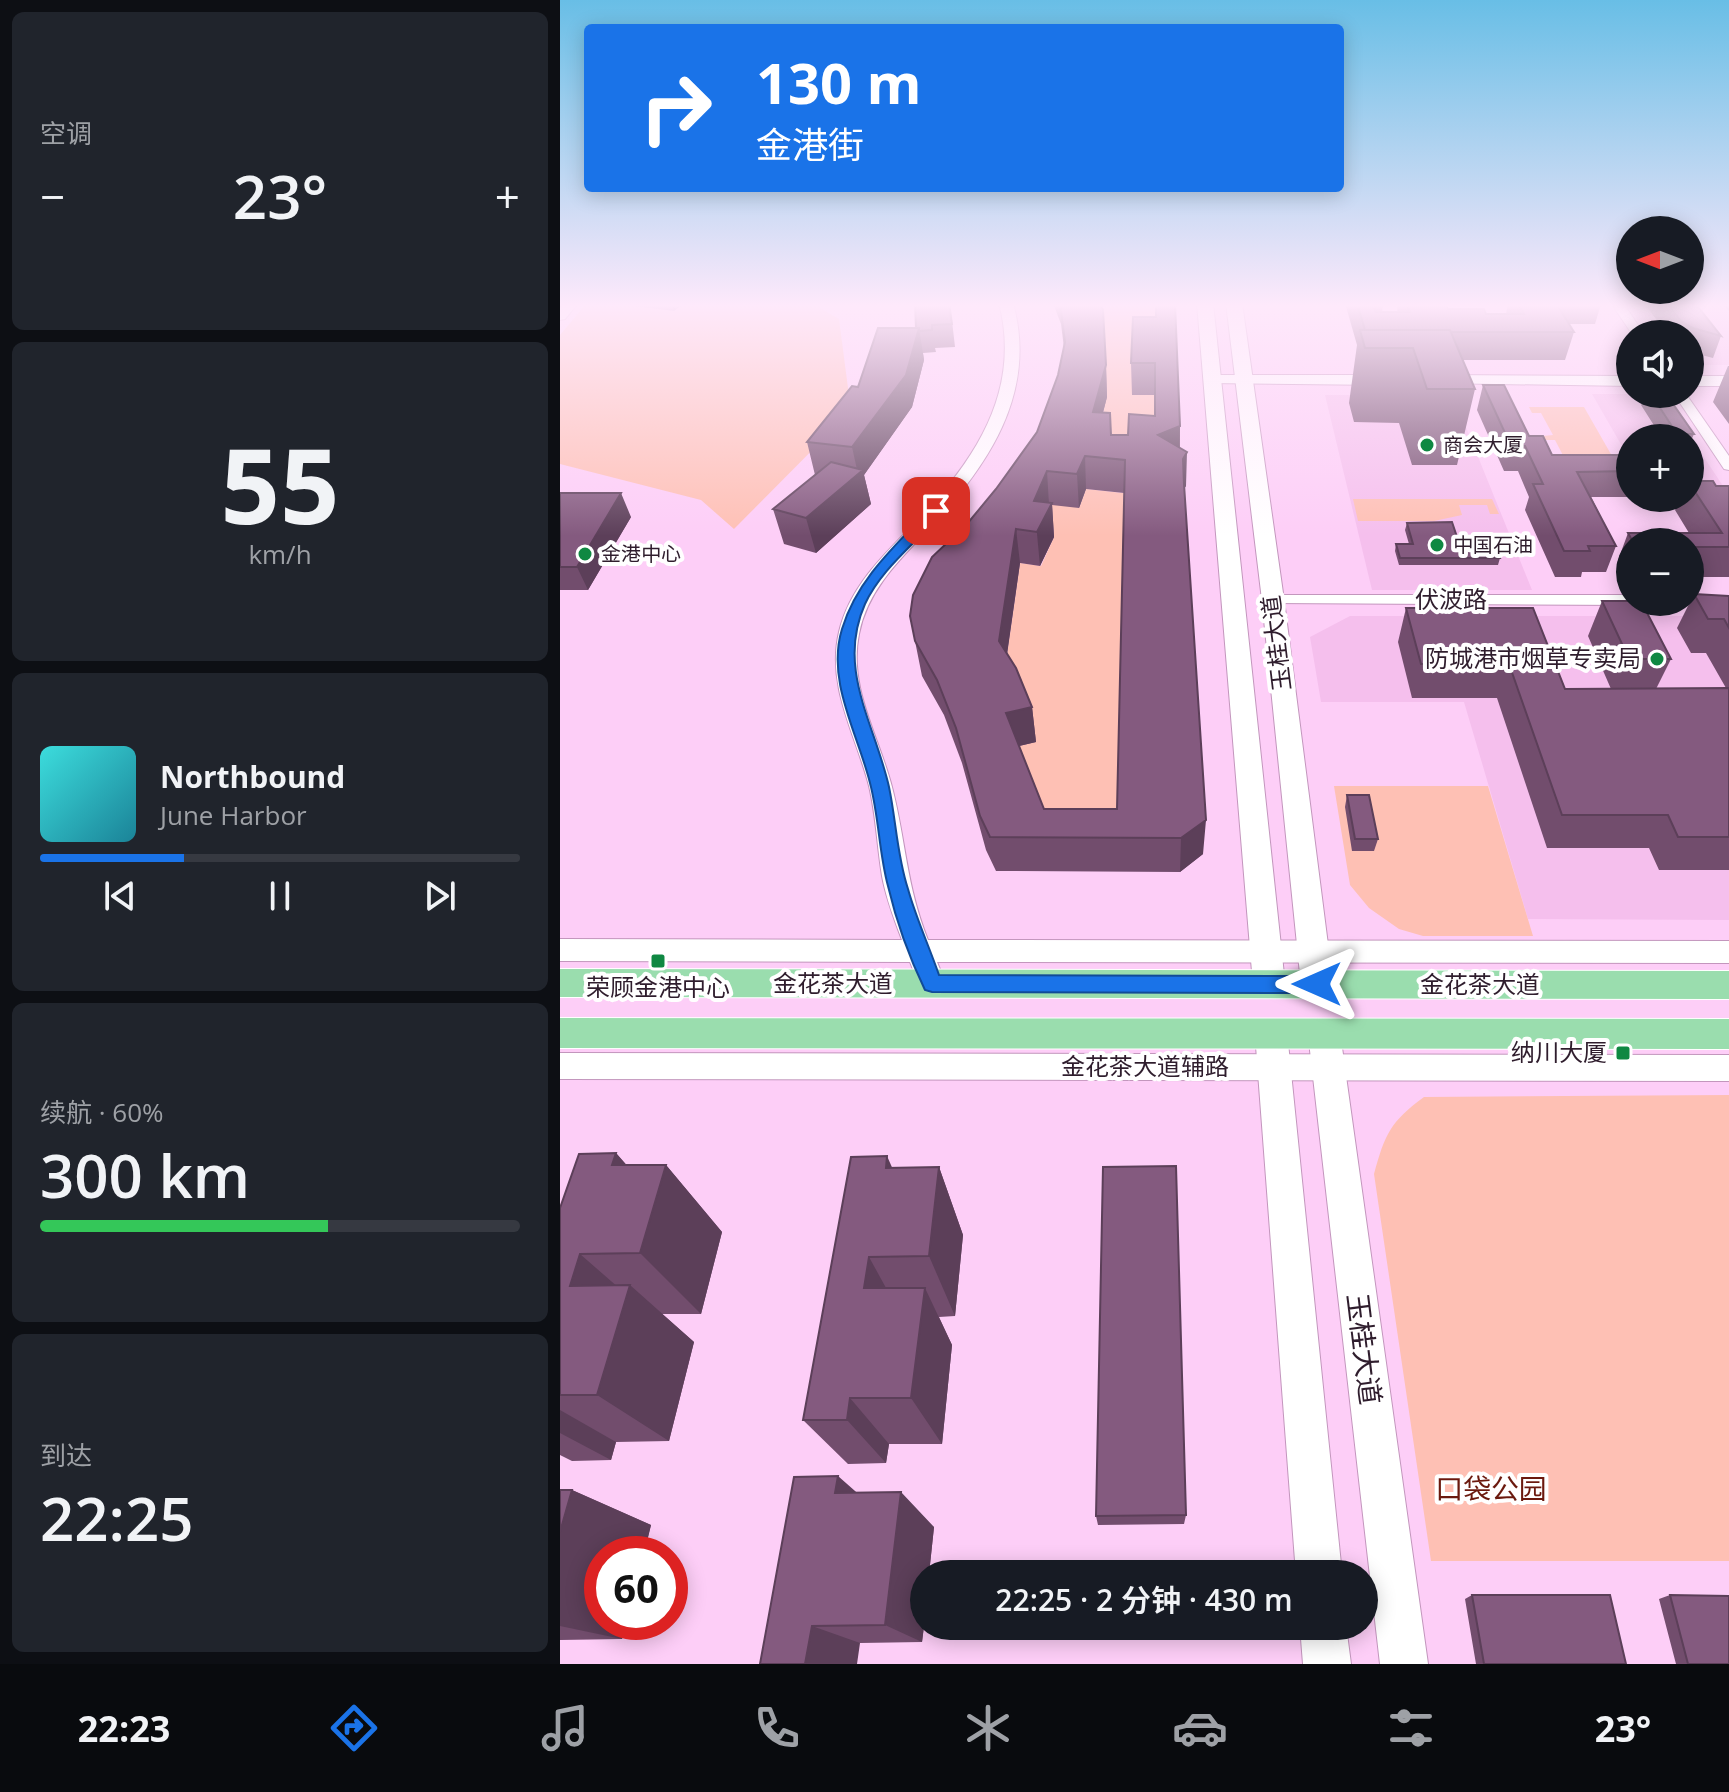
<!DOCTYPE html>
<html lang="zh">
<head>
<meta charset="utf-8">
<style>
	body { margin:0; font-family:"Open Sans","Noto Sans SC",sans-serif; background:#20242c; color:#f1f3f6; height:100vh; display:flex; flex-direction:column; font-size:30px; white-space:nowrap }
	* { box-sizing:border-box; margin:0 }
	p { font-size:26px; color:#9ea1a6 }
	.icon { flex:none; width:44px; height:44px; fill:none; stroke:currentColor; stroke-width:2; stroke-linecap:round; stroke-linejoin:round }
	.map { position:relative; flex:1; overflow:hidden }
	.panel { display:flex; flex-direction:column; gap:12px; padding:12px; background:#0d0f14; width:560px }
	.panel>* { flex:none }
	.guide { position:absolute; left:24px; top:24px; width:760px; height:168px; border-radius:8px; box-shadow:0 4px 20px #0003; background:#1a73e8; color:#fff; overflow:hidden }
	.needle { width:52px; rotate:270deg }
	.fabs { position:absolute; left:1056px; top:216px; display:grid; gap:16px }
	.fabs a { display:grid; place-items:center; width:88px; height:88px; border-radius:50%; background:#171b24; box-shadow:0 4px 20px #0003; font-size:40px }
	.speed { position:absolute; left:24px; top:1536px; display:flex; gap:16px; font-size:40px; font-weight:700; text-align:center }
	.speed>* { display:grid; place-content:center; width:104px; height:104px; border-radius:50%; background:#171b24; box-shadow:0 4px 20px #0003; line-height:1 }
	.speed .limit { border:12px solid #d22; background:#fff; color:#111 }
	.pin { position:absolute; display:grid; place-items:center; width:68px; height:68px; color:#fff; margin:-34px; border-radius:16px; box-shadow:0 4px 12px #0006 }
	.me { position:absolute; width:88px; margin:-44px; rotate:270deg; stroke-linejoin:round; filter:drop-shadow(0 0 6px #0008) }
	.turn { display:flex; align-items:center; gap:28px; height:168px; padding:0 40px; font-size:36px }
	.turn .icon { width:104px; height:104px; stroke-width:2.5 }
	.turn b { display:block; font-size:56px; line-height:68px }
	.big { font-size:60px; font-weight:600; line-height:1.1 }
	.panel .tile { flex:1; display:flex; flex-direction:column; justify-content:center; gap:12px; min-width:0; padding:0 28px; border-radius:12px; background:#20242c }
	.panel .dial { align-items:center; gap:0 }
	.dial b { font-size:104px; line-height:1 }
	.song { display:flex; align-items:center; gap:24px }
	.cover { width:96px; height:96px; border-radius:12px; background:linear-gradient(135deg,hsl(180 70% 55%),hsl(190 70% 35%)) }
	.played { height:8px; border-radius:4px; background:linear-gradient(90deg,#1a73e8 30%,#363941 30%) }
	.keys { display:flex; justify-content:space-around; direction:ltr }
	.heat { display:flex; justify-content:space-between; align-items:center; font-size:44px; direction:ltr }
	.charge { height:12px; border-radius:6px; background:linear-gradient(90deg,#34c759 60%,#363941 0) }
	.trip { position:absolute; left:350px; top:1560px; width:468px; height:80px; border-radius:40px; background:#171b24; box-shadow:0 4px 20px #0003; font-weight:600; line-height:80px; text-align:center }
	.tab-bar { display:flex; height:128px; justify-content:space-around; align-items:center; background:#090b0e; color:#9ea1a6 }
	.tab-bar .icon { width:56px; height:56px }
	.tab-bar .current { color:#1a73e8 }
	.tab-bar b { font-size:36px; color:#f1f3f6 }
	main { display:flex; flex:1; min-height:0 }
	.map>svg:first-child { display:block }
	.built { fill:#f5bfed }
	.green { fill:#fec0b4 }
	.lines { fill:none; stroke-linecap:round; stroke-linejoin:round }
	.minor-casing { stroke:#c396bd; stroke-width:2 }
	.tertiary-casing { stroke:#c396bd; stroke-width:2 }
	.secondary-casing { stroke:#c396bd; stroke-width:2 }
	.primary-casing { stroke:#fff; stroke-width:2 }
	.minor { fill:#fff; fill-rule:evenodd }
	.tertiary { fill:#fff; fill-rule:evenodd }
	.secondary { fill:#fff; fill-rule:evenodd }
	.primary { fill:#9addae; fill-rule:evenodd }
	.wall { fill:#724d6d; fill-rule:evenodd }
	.shaded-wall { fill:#5c3f59 }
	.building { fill:#845a7f; stroke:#5c3f59; stroke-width:2; fill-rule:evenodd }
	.route { fill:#1a73e8; stroke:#114b97; stroke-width:2 }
	.poi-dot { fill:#0f8842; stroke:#fff; stroke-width:3 }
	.labels { text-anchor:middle; stroke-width:8; stroke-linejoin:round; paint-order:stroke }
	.far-poi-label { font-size:20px; fill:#2f1d2d; stroke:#fff; text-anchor:start }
	.street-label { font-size:24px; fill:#2f1d2d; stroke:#fff }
	.poi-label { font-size:24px; fill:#2f1d2d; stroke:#fff; text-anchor:end }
	.near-street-label { font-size:28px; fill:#2f1d2d; stroke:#fff }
	.near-park-label { font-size:28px; fill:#6b190e; stroke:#fff }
</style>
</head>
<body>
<main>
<section class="panel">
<div class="tile"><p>空调</p>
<div class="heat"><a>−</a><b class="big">23°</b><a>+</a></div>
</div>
<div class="tile dial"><b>55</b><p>km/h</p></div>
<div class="tile">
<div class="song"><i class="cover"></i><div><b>Northbound</b><p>June Harbor</p></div></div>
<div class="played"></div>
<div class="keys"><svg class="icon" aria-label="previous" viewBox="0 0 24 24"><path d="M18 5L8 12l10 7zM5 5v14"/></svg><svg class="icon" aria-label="pause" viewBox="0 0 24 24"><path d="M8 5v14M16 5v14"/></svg><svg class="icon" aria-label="next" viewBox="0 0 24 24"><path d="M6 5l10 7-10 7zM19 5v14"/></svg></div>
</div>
<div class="tile"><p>续航 · 60%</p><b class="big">300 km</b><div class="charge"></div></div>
<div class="tile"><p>到达</p><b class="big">22:25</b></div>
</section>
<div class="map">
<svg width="1169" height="1664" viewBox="0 0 1169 1664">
	<rect width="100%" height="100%" fill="#fdcef7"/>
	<path class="built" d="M1066 303H1169V365H1130V334H1088Z
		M1032 394H1083L1097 398 1118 418 1169 495V500H1093L1130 498V438H1070V460Z
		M765 395H893L972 590H812Z
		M790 616H1169V920L968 919 904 702H761L750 637Z"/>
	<path class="green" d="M27 303H252L279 319 291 411 174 529 141 500 0 464V335Z
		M595 304 596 354 617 395 595 449 535 444C552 397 547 356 536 308Z
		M969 407H1024L1060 470 1007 463 995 440H985L983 436 993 435 981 413H972Z
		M526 489 581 495 558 843H487L451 748 475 742 444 676 460 563 481 566 494 537 491 500 519 508Z
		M793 499H932L939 514H930L927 505H899L902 515 874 521H798Z
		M774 786H928L973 936H863L839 929 809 908 790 885Z
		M1169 1095V1561H871L814 1174C825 1134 830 1122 864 1097Z"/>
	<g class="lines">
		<g class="minor-casing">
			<path id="minor" d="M1051 303H1063L1084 334H1072Z
				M1114 394H1126L1169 456V470L1164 469Z
				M713 595H1070V602H1077L1070 605 707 603V597Z"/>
		</g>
		<g class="tertiary-casing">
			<path id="tertiary" d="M4 303H18L5 319 0 320V307Z
				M439 303H453C478 393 428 466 368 530 339 560 307 591 299 634 288 688 319 736 332 787 346 841 346 885 368 940L1169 941V963L377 962 386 984 382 992 372 995 362 992 350 962 0 961V939L342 940C334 919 326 898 322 876 317 846 316 815 309 786 296 735 266 686 279 632 289 588 323 555 354 524 414 462 462 392 439 303Z
				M652 375H824L832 380 824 385 647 383V377Z
				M880 375 1070 376V386L875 383V377Z
				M1130 376H1169V386H1130Z
				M0 1053 1169 1055V1081L0 1079Z"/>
		</g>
		<g class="secondary-casing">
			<path id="secondary" d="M637 303H653L725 984 720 993 709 997 698 993 693 984Z
				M666 303H682L724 600 773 984 768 993 757 997 746 993 741 984 702 600Z
				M711 1019 723 1023 727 1033 782 1574H736L695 1033 699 1023Z
				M764 1019 776 1023 780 1033 868 1664H820L748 1033 752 1023Z
				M740 1626H786L791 1664H743Z"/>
		</g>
		<g class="primary-casing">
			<path id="primary" d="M0 969 1169 971V999L0 997Z
				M0 1018 1169 1019V1049L0 1048Z"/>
		</g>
		<use href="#minor" class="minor"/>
		<use href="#tertiary" class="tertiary"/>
		<use href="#secondary" class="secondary"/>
		<use href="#primary" class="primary"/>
	</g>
	<path class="wall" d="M74 303H124L114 311 75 306Z
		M390 303 395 347 375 348 376 352 363 353 364 360 352 407 304 475 311 504 256 553 224 544 213 509 255 475 247 442 298 387 356 328Z
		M493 303H540L546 365 547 397 543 412 551 435H568L595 416V395H572L571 363 595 317V303H615L620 426V448L626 486 624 488 643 854 620 872 436 871 426 850 402 763 384 715 362 676 350 616 407 524 436 489 477 432 498 375 504 348 501 324ZM526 489 564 493 557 809H484L459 746 476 742 472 707 447 653 460 563 480 566 494 537 492 505 519 508Z
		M785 303H823L822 312H837L838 303H885L888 309 926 314H946L948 303H1040L1041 304 1035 324H1009L1014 332 1005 360H903L915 389 897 465H852L839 423 794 422 789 403 797 345Z
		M1084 303H1135L1161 336 1153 358 1130 352V334H1107Z
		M1162 303H1169V311Z
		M1168 366H1169V424L1153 402Z
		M923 385 969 436 992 455H1070V497H1031L1056 546 1046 572H1022L1021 577H995L965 510 969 497 958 471H944L917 410Z
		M1085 394H1106L1134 434 1130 443V438H1102L1081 405Z
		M1130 481 1156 486H1169V577H1130V542H1070V577H1063L1057 563 1068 533H1129L1115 510 1121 498H1130Z
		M0 493 71 517 28 590H0Z
		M847 523 940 558 938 565H839L835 551 836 544H849L845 530Z
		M1134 594 1169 596V870H1099L1089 848H987L937 698H852L838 642 846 608 1005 689H1051L1028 636 1042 601 1111 659 1096 689 1166 688 1146 653H1131L1117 628Z
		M787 795 818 839 814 851H792L785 807Z
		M56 1153 66 1165H106L162 1232 141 1314H102L134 1342 109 1441 56 1442 51 1460 12 1461 0 1455V1208Z
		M379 1167 403 1235 395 1316 379 1317 392 1345 382 1444H329L326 1463 288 1464 243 1420 333 1168Z
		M0 1490H12L91 1525 62 1639 0 1640Z
		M297 1493 374 1527 369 1574H364V1626L362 1642 300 1643 200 1664Z
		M626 1515 624 1524 538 1525 536 1516Z
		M912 1595 1066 1664H916L905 1599Z
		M1110 1595 1169 1664H1116L1099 1599Z"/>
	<path class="shaded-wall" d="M111 303H124L114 311Z
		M359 328 364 360 352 407 304 475 311 504 256 553 246 518 298 474 292 447Z
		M546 365 547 397 535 444 533 412Z
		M620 426 619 459 598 435Z
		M627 452 626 486 622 492 623 459Z
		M525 456 526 489 519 508 517 474Z
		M487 471 489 505 492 503 494 537 480 566 474 501Z
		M61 493 71 517 28 590 17 567Z
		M456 529 460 563 444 676 439 641Z
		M472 707 476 742 451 748 446 713Z
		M646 820 643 854 620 872 621 838Z
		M56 1153 96 1198 106 1165 162 1232 141 1314 80 1253 52 1165Z
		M327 1156 357 1224 326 1168Z
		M379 1167 403 1235 395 1316 369 1256Z
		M20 1254 67 1295 70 1285 134 1342 109 1441 37 1395 10 1286Z
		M309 1257 342 1317 304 1288Z
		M365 1288 392 1345 382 1444 351 1398Z
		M290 1398 329 1444 326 1463 287 1420Z
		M0 1410 56 1442 51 1460 0 1433Z
		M278 1476 320 1513 275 1493Z
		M12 1490 91 1525 84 1554H42V1622H67L62 1639 0 1626V1532Z
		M341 1492 374 1527 369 1574H364V1626L362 1642 325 1625Z
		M252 1626 300 1643 297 1664H245Z"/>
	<path class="building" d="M355 303H389L392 324 372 325V330L359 331V328H356Z
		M500 303H540L543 310 546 365 533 412 550 413 551 435H568L569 414 595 416V363H571L573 317H596V303H615L620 426 598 435 627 452 623 459 624 484 646 820 621 838 430 837 420 816 396 728 377 680 355 641 350 616 353 595 372 557 407 524 436 489 477 432 498 375 505 342ZM525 456 565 460 557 809H484L446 713 472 707 456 668 439 641 456 529 477 532 492 503 474 501 487 471 517 474Z
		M797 303H812L816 312H850L846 303H885L888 309H924L926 314H964L958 303H996L1014 332H891L890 330H805Z
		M1007 303H1040L1041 304H1007Z
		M1107 303H1135L1161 336 1133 328 1121 321Z
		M318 328H359L346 375 292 447 247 442 292 386 298 387Z
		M800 330H890L915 389H867L853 348H805Z
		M923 385H944L969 436H983L992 455H1070V471L1017 472 1056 546H1028L1030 551H1004L973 484H983L965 446H951Z
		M1091 394H1106L1134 434H1117Z
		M271 462 303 470 246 518 213 509Z
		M1130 481H1153L1156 486H1169V547H1130V542H1073L1068 533H1162L1130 484Z
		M0 493H61L17 567H0Z
		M892 522 899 543H935L940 558H840L836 544H853L847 523Z
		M1134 594 1169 596V628L1164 619H1148Z
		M1042 601H1070V602H1076L1077 605H1083L1111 659H1069Z
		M846 608H973L1005 689 1169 688V837H1118L1108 815H1002L949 664H861Z
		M787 795H809L818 839H795Z
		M56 1153 52 1165H106L80 1253 20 1254 10 1286 70 1285 37 1395H0V1208L19 1154Z
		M327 1156 326 1168 379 1167 369 1256 309 1257 304 1288H365L351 1398H290L287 1420H243L291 1157Z
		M616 1166 626 1515 536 1516 543 1167Z
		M278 1476 275 1493 341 1492 325 1625 252 1626 245 1664H200L234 1477Z
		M0 1490H12L0 1532Z
		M912 1595H1050L1066 1664H924Z
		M1110 1595 1169 1596V1664H1128Z"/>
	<linearGradient id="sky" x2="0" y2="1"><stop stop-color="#68bee6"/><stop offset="0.57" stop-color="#fee9fb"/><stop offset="1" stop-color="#fee9fb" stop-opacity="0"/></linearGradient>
	<rect width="1169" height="536" fill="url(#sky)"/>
	<path class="route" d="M371 508 383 511C358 542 322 567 305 604 276 669 315 724 329 787 336 820 337 856 348 889 356 918 369 946 379 975L757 976 764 978 767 984 764 991 757 993 372 992 365 990C350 959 336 920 328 886 319 853 319 817 310 783 298 734 266 681 282 629 297 579 336 545 371 508Z"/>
	<g class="poi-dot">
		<circle cx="867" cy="445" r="8"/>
		<circle cx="877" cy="545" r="8"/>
		<circle cx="25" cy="554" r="8"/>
		<circle cx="1097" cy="659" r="8"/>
		<rect x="90" y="953" width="16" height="16" rx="4"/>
		<rect x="1055" y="1045" width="16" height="16" rx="4"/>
	</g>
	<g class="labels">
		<g class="far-poi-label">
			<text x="883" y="452">商会大厦</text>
			<text x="893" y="552">中国石油</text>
			<text x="41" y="561">金港中心</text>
		</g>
		<g class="street-label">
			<text x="891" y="608">伏波路</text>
			<text transform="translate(717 643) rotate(-97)" y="8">玉桂大道</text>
			<text x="273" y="992">金花茶大道</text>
			<text x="920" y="993">金花茶大道</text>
			<text x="585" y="1075">金花茶大道辅路</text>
		</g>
		<g class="poi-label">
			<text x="1081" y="667">防城港市烟草专卖局</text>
			<text x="98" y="996" text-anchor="middle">荣顾金港中心</text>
			<text x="1047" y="1061">纳川大厦</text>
		</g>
		<g class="near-street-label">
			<text transform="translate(804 1349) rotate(83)" y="10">玉桂大道</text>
		</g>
		<g class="near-park-label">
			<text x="931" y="1499">口袋公园</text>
		</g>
	</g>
</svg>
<div class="fabs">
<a><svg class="needle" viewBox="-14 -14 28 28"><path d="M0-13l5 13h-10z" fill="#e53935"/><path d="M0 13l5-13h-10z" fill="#9ea1a6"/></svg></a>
<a><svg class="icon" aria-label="sound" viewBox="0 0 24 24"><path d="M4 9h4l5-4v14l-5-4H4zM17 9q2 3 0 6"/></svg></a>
<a>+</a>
<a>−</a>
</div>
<div class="speed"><div class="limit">60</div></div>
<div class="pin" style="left:376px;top:511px;background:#d93025"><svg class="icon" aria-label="arrive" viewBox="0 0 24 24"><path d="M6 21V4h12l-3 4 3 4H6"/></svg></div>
<svg class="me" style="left:757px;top:984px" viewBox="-20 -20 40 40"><path d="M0-17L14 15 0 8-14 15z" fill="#1a73e8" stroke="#fff" stroke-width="4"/></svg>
<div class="trip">22:25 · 2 分钟 · 430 m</div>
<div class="guide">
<div class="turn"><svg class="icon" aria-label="right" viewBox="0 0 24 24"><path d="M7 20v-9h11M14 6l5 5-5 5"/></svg><div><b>130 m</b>金港街</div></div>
</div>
</div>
</main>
<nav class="tab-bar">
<b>22:23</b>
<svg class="icon current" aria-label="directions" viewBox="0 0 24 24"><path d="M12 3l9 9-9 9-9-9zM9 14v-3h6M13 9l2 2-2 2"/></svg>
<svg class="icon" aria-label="music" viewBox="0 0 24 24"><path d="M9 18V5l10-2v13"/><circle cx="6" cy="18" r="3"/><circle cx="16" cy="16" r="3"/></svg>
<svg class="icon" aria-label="phone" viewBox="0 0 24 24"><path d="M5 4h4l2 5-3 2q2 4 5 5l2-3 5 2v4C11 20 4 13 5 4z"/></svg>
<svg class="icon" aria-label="climate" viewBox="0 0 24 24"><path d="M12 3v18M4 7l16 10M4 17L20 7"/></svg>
<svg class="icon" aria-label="car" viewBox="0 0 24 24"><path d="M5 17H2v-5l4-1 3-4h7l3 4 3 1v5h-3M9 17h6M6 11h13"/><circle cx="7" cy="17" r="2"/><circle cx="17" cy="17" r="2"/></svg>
<svg class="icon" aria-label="filters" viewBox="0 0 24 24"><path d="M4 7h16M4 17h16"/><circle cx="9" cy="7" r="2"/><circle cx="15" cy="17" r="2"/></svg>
<b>23°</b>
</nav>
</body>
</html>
